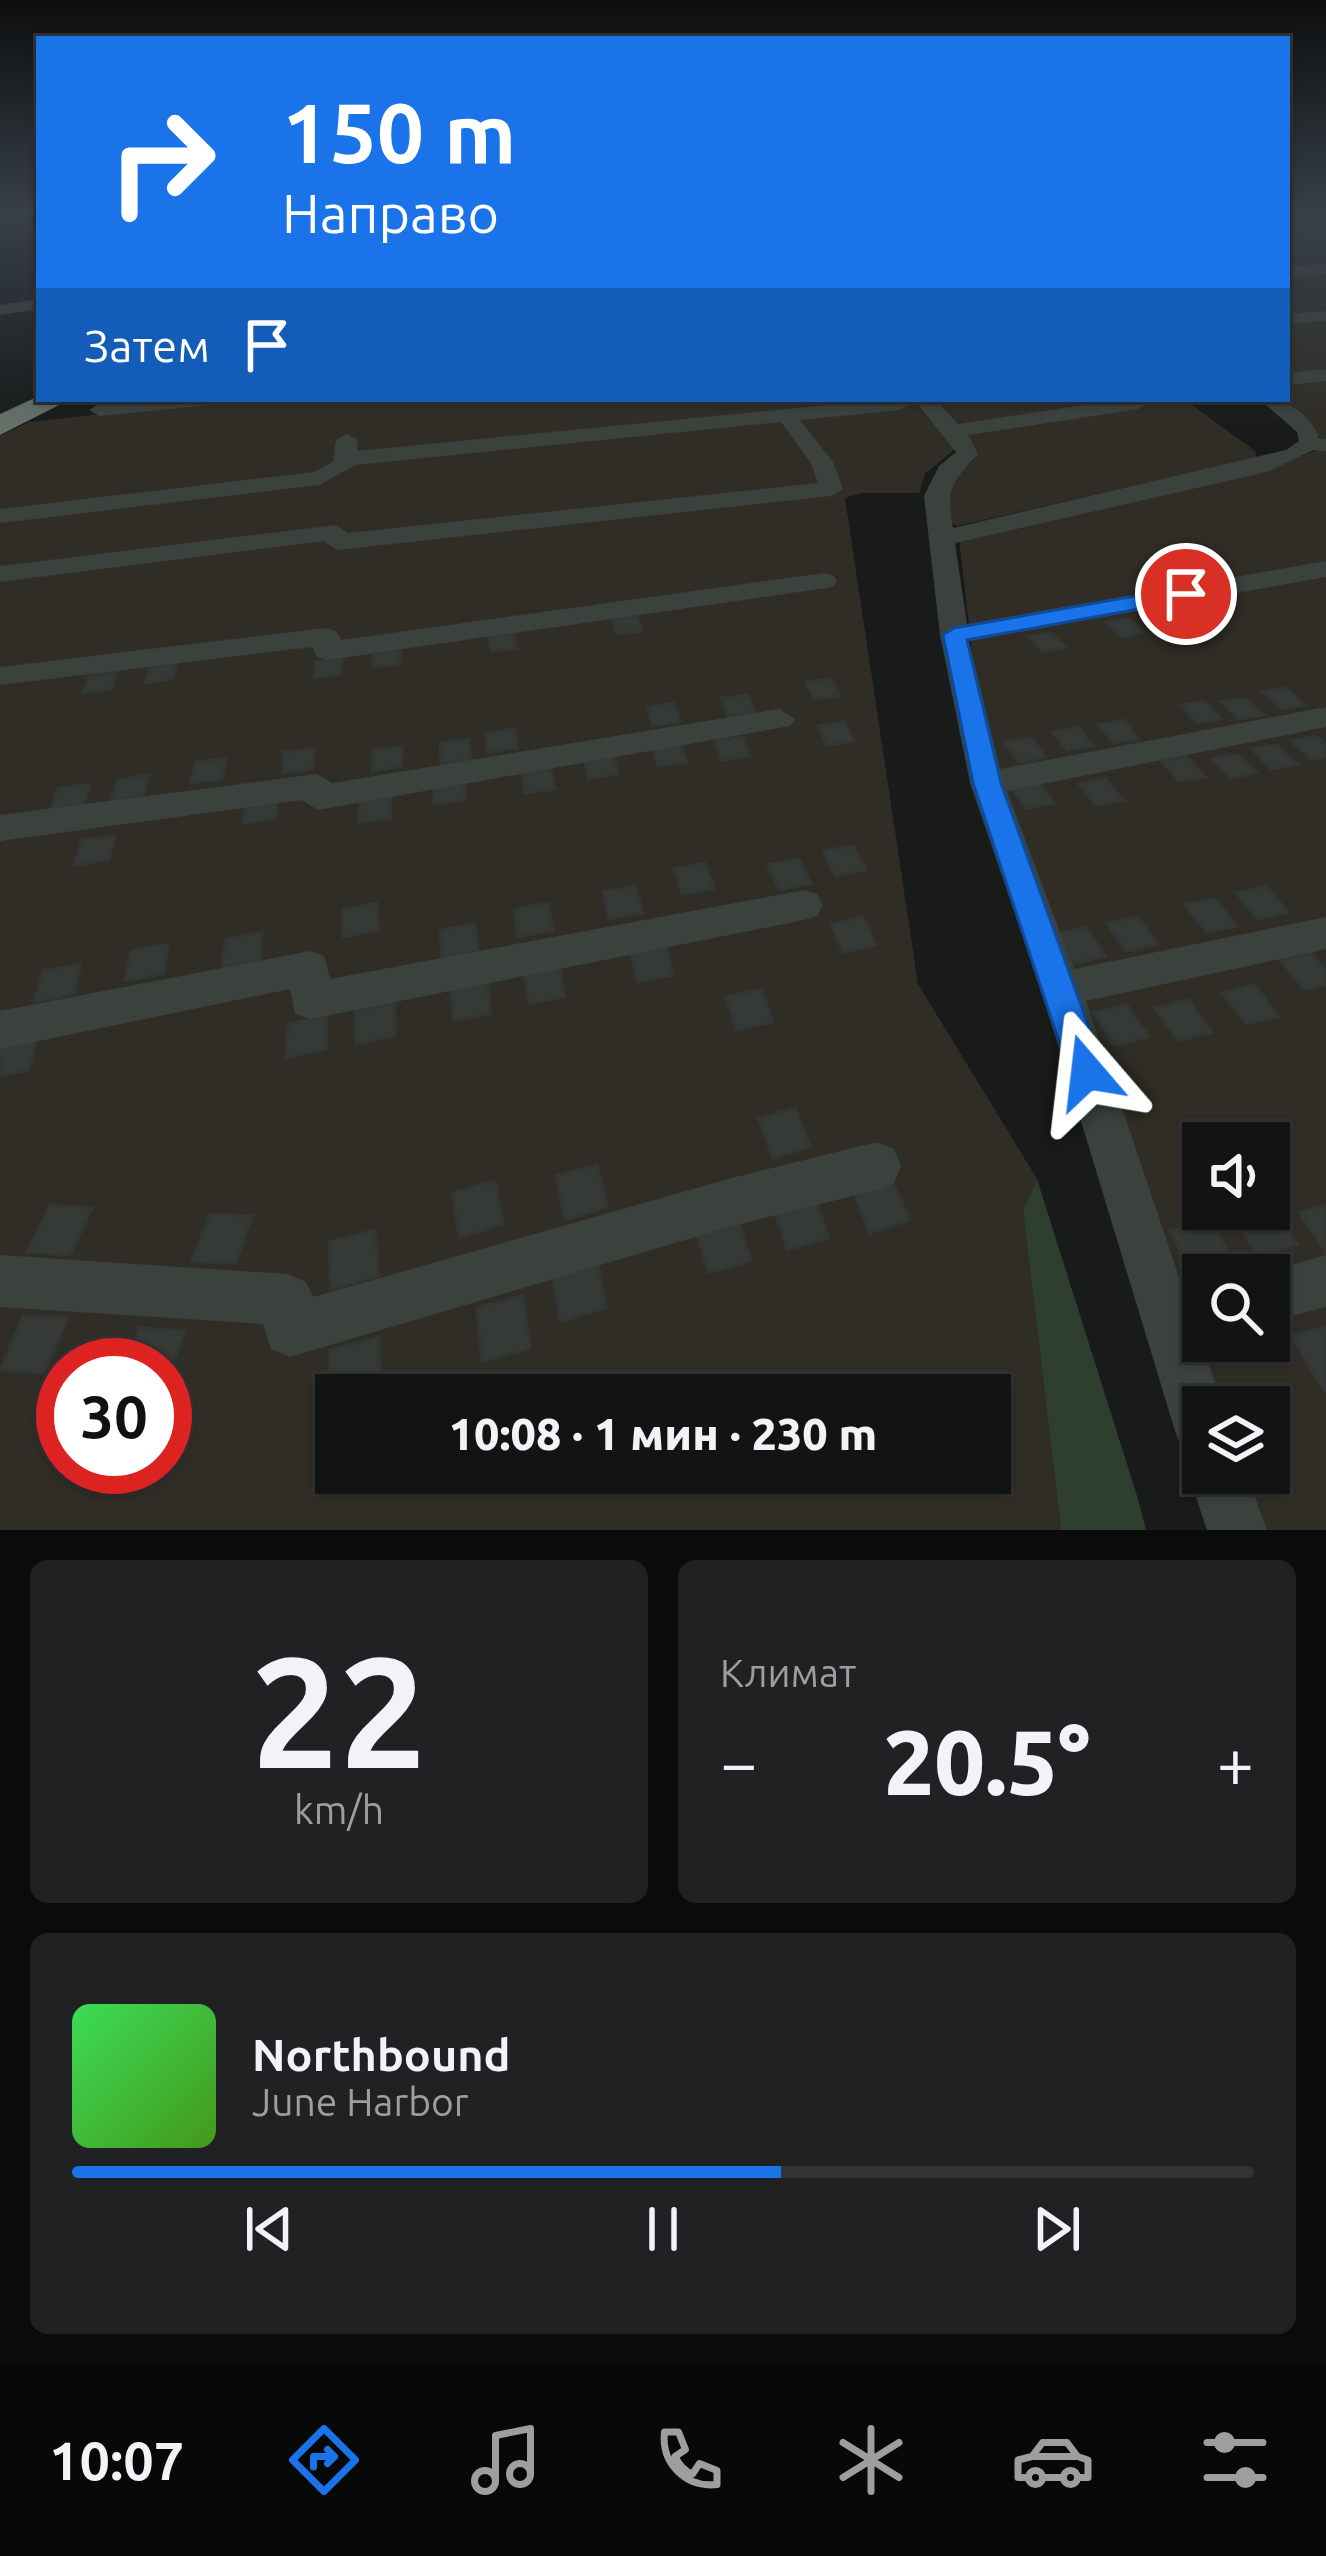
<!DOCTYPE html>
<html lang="ru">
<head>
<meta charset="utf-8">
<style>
	body { margin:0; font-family:Ubuntu,sans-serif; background:#1f2122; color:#f1f3f6; height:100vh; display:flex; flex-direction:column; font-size:45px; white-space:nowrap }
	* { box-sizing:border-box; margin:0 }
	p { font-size:39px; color:#9c9ea0 }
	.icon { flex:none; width:66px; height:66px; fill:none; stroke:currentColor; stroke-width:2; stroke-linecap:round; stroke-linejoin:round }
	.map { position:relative; height:1530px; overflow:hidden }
	.sheet { display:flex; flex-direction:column; gap:30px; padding:30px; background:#0a0b0b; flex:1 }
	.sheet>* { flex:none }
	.guide { position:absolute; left:36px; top:36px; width:1254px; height:366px; border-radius:0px; box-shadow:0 3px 9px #0004,0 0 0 3px #313334; background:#1a73e8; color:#fff; overflow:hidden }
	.controls { position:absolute; left:1182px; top:1122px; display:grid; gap:24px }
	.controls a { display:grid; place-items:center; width:108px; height:108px; border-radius:0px; background:#121414; box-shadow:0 3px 9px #0004,0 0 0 3px #313334; font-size:60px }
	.speed { position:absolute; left:36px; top:1338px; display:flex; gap:24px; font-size:60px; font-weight:700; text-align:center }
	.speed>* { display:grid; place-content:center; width:156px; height:156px; border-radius:50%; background:#121414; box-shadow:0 3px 9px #0004,0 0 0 3px #313334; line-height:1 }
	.speed .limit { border:18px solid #d22; background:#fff; color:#111 }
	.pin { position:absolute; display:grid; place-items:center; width:102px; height:102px; color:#fff; margin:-51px; border:6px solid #fff; border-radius:50%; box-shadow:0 3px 12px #0007 }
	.me { position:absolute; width:132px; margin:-66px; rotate:343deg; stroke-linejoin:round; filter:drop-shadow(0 0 9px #0008) }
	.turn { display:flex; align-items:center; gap:42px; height:252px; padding:0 48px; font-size:54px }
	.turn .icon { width:156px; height:156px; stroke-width:2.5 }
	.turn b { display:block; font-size:84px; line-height:102px }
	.then { display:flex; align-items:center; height:114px; padding:0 48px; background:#0003; gap:24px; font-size:45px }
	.big { font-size:90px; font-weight:800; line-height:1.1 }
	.sheet .tile { flex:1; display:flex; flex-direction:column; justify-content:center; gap:18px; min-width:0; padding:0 42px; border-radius:18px; background:#1f2122 }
	.sheet .dial { align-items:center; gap:0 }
	.dial b { font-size:156px; line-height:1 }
	.song { display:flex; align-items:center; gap:36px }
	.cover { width:144px; height:144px; border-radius:18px; background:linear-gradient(135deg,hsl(130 70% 55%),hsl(100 70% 35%)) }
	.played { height:12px; border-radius:6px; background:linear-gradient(90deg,#1a73e8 60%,#313334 60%) }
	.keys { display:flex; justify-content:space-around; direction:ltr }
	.heat { display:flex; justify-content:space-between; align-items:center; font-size:66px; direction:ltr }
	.sheet .tiles { flex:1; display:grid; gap:30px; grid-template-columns:1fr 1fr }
	.tile:last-child { grid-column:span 2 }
	.trip { position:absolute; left:315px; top:1374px; width:696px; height:120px; border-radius:0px; background:#121414; box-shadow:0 3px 9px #0004,0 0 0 3px #313334; font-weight:800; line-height:120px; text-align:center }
	.menu { display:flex; height:192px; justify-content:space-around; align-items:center; background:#070808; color:#9c9ea0 }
	.menu .icon { width:84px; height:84px }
	.menu .current { color:#1a73e8 }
	.menu b { font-size:54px; color:#f1f3f6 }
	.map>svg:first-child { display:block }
	.green { fill:#302d26; fill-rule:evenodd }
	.water { fill:#2e3f2f }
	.building { fill:#353a37; stroke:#323735; stroke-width:3 }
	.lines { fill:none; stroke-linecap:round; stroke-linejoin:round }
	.minor { fill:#3b423e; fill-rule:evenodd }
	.highway { fill:#657169; fill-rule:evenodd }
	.route { fill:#1a73e8; stroke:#114b97; stroke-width:3 }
</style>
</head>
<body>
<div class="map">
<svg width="1326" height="1530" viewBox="0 0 1326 1530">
	<rect width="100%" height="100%" fill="#181b1a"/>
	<path class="green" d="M1287 214H1326V1530H1250L1231 1473H1269V1407H1209L987 783 959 538 1289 461 1317 450 1322 439 1276 399H1287ZM1203 1143H1269V1209H1203ZM1203 1275H1269V1341H1203Z
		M241 399H911L955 449 925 474 919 493H862L845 498 918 984 1037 1179 1023 1210 1061 1530H0V436L29 422ZM63 1365H165V1467H63ZM336 1395H990V1473H336Z
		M927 399H1184L1255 451 1256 458 957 526 948 521 944 486 973 461V449Z"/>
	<path class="water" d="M1037 1179 1138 1499 1146 1530H1061L1023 1210Z"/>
	<path class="building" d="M1167 613 1183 627 1162 631 1146 617Z
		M637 616 642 631 617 634 613 619Z
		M1128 618 1143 632 1121 637 1106 622Z
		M514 633 516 648 491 651 489 636Z
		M1051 633 1066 647 1043 652 1029 637Z
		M400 648V664L373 667 374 652Z
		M342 658 341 674 314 678 315 661Z
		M177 663 173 679 145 683 150 666Z
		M117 672 111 689 83 693 89 676Z
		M831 679 840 696 814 699 806 682Z
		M1286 688 1305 705 1281 709 1263 692Z
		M748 695 755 712 728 716 721 698Z
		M1245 698 1264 715 1239 719 1221 702Z
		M1204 701 1222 719 1197 723 1180 705Z
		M674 703 680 722 653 725 647 707Z
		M1123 720 1139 739 1114 743 1098 725Z
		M845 722 854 741 827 745 818 726Z
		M1078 727 1093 746 1067 750 1052 732Z
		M515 729 517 748 488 752 486 733Z
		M1316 736 1326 745V757L1312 760 1291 741Z
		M743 737 750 756 722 760 715 740Z
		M1031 738 1046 757 1019 762 1005 743Z
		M469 739 471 759 441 763 440 743Z
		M680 742 687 762 658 766 652 746Z
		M1277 745 1297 764 1271 769 1252 749Z
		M402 747V766L372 771 373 750Z
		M314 749 312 769 282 773 284 752Z
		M613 754 618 774 588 778 584 758Z
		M1238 754 1257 773 1230 778 1212 759Z
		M1187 757 1206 777 1179 781 1161 761Z
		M226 759 222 779 191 783 195 762Z
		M551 768 555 789 525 793 522 772Z
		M149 775 143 797 111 801 117 780Z
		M464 779 465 800 434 804V783Z
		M1106 779 1123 800 1095 805 1079 784Z
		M1039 782 1054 803 1026 808 1011 787Z
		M90 784 83 805 50 810 58 788Z
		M278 796 276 818 243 823 247 800Z
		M391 796V818L359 822 360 800Z
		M115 836 109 860 74 865 82 840Z
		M853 846 866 870 835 876 823 851Z
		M799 859 811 884 779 890 768 865Z
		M705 863 714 888 682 894 674 869Z
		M635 886 643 913 609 919 603 892Z
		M1266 886 1288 912 1258 919 1236 893Z
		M1215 899 1237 926 1206 932 1185 905Z
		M377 903 378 930 343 937V909Z
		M548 903 553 930 518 937 514 910Z
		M863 917 876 945 843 952 831 924Z
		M1138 917 1158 944 1126 951 1107 923Z
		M475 924 478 952 442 959 440 930Z
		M1086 928 1106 956 1073 963 1055 934Z
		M262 932 260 961 222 968 226 939Z
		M168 944 164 974 125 981 131 951Z
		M665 945 673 975 638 982 630 952Z
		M1311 953 1326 970V985L1305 990 1280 960Z
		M81 964 74 994 34 1002 43 971Z
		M559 966 565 996 529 1004 524 973Z
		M487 982 491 1013 454 1021 451 989Z
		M1255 985 1279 1017 1246 1024 1222 993Z
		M761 990 773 1022 737 1030 726 997Z
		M1189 1000 1212 1032 1178 1040 1155 1008Z
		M394 1003 395 1036 356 1044V1011Z
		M1127 1005 1149 1037 1114 1045 1093 1013Z
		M327 1016 326 1049 286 1058 288 1024Z
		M38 1035 29 1070 0 1076V1042Z
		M795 1108 811 1147 773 1158 758 1119Z
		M597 1165 607 1207 565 1220 556 1176Z
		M890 1177 910 1220 870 1233 852 1189Z
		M495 1181 503 1224 459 1237 453 1193Z
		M813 1194 829 1238 787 1250 773 1205Z
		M1269 1203 1297 1244 1257 1255 1229 1211 1269 1209Z
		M50 1205 92 1208 70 1255 27 1252Z
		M1326 1205V1252L1299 1213Z
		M210 1214 252 1216 236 1263 192 1261Z
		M737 1215 751 1261 708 1273 695 1227Z
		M1209 1220 1237 1265 1196 1276 1169 1231Z
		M375 1230 378 1276 331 1289 329 1242Z
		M597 1259 606 1308 560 1321 552 1271Z
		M523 1296 530 1348 482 1361 477 1308Z
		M23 1316 68 1318 44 1373 0 1370Z
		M1326 1327V1390H1324L1291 1336Z
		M139 1328 185 1331 165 1386V1365H124Z
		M379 1337 381 1392 336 1395V1404L330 1406V1350Z"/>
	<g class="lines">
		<path class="minor" d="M1326 224V232L1287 235V227Z
			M1326 264V274L1287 277V267Z
			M39 299V309L0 315V305Z
			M1326 311V321L1287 324V314Z
			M1326 369V381L1287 385V373Z
			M149 399H221L211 405 99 416 89 410 99 404Z
			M889 399 910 404 900 410 800 420 833 462 843 489 831 496 337 550 324 541 0 582V566L336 525 348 533 818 483 811 463 781 422 355 465 320 485 0 523V509L314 472 333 462 336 440 347 434 358 440 357 451Z
			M913 399H934L958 424 1125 399 1149 403 1139 409 968 435 978 454C951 484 946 486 953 528L1286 450 1299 441 1297 432 1259 399C1284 399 1310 412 1319 438L1326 439V451L1314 450 1267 472 955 543 967 624 1326 561V577L969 641 1000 769 1326 707V727L1007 791 1074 969 1326 917V949L1086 1001 1184 1292 1203 1288 1201 1341 1223 1407H1203V1473H1246L1267 1530H1207L1188 1473 1195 1456 1183 1451 1175 1431 1041 989 970 783 940 635 924 496 939 466 956 452Z
			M824 573 833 575 837 581 833 587 327 660 317 657 312 647 0 685V667L326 628 336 631 341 640Z
			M779 709 795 719 790 726 318 810 302 800 0 841V815L317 774 332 783Z
			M804 890 817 894 823 905 817 916 804 920 310 1019 295 1014 290 989 0 1049V1011L310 951 324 956 330 979Z
			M877 1142 894 1149 901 1166 894 1183 877 1190 732 1226 290 1357 271 1349 263 1324 0 1307V1255L288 1274 306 1282 313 1297 732 1178Z
			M1326 1255V1307L1269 1322V1275H1257Z"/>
		<path class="highway" d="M39 396 71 399 0 435V414Z"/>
	</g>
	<linearGradient id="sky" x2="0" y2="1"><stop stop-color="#0d0f0e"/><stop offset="0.5" stop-color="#373f49"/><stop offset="1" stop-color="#373f49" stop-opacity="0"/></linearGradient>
	<rect width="1326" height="428" fill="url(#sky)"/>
	<path class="route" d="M1186 587 1194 589V599L967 640 1001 783 1105 1072 1100 1084 1087 1089 1074 1084 1069 1072 973 783 943 635 954 628Z"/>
</svg>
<div class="controls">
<a><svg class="icon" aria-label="sound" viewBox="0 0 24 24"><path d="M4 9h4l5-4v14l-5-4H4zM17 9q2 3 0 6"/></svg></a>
<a><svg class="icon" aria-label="search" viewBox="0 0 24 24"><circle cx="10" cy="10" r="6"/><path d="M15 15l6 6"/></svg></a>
<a><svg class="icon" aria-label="layers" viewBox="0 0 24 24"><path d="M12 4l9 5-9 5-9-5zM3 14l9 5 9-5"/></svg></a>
</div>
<div class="speed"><div class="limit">30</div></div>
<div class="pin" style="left:1186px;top:594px;background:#d93025"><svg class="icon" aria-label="arrive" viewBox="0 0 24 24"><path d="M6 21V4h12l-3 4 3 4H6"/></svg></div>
<svg class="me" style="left:1087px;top:1072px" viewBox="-20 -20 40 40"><path d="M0-17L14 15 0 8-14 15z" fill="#1a73e8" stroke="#fff" stroke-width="4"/></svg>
<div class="trip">10:08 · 1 мин · 230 m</div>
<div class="guide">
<div class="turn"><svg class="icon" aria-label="right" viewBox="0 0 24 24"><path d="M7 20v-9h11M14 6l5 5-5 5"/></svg><div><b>150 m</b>Направо</div></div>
<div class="then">Затем<svg class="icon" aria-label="arrive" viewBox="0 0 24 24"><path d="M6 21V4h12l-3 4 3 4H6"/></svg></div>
</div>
</div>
<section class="sheet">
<div class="tiles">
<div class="tile dial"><b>22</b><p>km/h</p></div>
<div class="tile"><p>Климат</p>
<div class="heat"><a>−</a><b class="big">20.5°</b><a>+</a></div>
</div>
<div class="tile">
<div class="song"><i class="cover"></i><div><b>Northbound</b><p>June Harbor</p></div></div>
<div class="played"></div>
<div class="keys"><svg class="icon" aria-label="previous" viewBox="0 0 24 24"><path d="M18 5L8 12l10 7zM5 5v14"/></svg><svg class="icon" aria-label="pause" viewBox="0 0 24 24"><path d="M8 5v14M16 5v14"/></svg><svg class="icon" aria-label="next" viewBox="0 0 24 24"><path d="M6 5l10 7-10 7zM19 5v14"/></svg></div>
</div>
</div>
</section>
<nav class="menu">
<b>10:07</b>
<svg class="icon current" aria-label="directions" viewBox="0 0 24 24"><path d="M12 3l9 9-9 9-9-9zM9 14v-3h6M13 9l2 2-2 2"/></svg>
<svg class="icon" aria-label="music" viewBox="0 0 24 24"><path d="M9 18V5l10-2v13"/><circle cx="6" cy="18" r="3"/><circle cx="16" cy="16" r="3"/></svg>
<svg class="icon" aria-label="phone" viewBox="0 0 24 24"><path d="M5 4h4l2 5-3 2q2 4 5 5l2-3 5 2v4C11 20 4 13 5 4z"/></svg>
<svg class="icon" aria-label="climate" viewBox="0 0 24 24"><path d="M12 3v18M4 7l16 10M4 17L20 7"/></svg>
<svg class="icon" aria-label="car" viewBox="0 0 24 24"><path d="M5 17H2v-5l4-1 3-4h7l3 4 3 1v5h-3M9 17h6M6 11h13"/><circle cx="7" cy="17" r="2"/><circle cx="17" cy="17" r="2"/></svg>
<svg class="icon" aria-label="filters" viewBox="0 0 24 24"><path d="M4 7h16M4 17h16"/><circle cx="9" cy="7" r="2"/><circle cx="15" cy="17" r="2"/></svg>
</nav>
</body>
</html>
